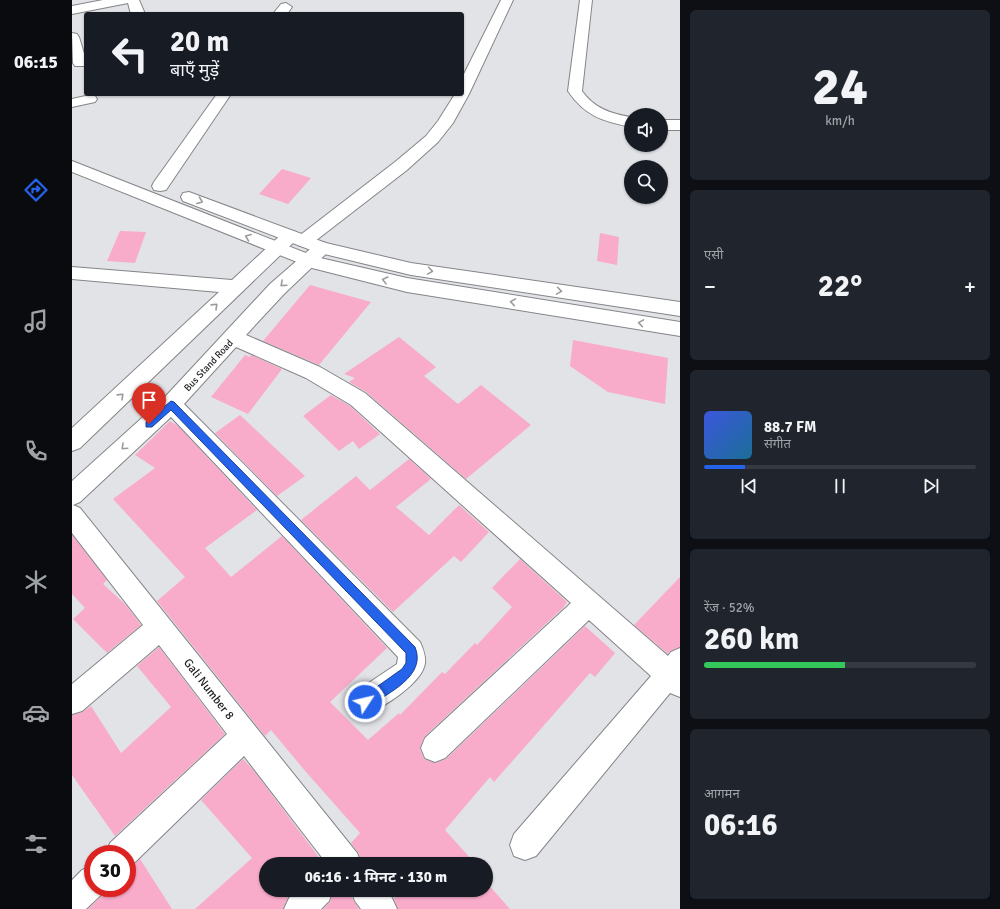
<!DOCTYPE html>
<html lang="hi">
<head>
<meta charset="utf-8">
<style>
	body { margin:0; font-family:Signika,"Noto Sans Devanagari",sans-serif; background:#20242c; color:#f1f3f6; height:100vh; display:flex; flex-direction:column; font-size:15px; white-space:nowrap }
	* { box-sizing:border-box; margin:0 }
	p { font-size:13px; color:#9ea1a6 }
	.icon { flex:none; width:22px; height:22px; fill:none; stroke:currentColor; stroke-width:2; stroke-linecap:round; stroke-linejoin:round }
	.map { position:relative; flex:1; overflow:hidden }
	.drawer { display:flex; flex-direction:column; gap:10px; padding:10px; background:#0d0f14; width:320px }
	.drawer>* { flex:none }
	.banner { position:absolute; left:12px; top:12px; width:380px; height:84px; border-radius:4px; box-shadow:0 1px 3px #0004; background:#171b24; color:#f1f3f6; overflow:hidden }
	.tools { position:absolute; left:552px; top:108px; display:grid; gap:8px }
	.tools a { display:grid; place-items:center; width:44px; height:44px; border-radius:50%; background:#171b24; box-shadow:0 1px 3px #0004; font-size:20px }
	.speed { position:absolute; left:12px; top:845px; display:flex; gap:8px; font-size:20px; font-weight:700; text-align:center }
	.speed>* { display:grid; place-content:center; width:52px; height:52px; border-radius:50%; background:#171b24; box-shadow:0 1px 3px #0004; line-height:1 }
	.speed .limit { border:6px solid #d22; background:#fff; color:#111 }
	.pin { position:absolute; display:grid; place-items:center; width:34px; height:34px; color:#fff; margin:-41px -17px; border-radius:50% 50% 50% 0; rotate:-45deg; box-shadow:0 0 4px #0007 }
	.pin .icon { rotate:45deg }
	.me { position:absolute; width:44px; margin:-22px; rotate:55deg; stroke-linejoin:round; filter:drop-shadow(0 0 3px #0008) }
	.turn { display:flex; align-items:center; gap:14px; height:84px; padding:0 20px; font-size:18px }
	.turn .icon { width:52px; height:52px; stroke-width:2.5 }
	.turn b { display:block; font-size:28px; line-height:34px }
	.big { font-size:30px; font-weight:700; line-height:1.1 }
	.drawer .widget { flex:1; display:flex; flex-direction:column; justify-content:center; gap:6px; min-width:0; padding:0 14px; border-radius:6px; background:#20242c }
	.drawer .dial { align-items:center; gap:0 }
	.dial b { font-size:52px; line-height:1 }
	.song { display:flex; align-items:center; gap:12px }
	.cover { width:48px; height:48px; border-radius:6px; background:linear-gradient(135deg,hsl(230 70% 55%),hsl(200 70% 35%)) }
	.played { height:4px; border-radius:2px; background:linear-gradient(90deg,#2563eb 15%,#363941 15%) }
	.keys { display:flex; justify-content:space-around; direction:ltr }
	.heat { display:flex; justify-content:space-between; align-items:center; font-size:22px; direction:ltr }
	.charge { height:6px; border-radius:3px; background:linear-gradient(90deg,#34c759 52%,#363941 0) }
	.trip { position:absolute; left:187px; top:857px; width:234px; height:40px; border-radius:20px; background:#171b24; box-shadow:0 1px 3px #0004; font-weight:700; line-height:40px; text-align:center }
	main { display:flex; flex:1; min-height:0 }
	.dock { display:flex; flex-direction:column; width:72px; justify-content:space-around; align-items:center; background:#090b0e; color:#9ea1a6 }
	.dock .icon { width:28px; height:28px }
	.dock .on { color:#2563eb }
	.dock b { font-size:18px; color:#f1f3f6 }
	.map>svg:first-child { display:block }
	.building { fill:#f9abca }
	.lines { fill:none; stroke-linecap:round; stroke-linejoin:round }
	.minor-casing { stroke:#838588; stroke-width:2 }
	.major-casing { stroke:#838588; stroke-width:2 }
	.minor { fill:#fff; fill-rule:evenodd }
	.major { fill:#fff; fill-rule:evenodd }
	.oneway { stroke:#999a9b }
	.route { fill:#2563eb; stroke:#184099 }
	.labels { text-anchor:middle; stroke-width:4; stroke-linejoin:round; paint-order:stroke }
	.street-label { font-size:10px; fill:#1d1e20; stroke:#fff }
	.near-street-label { font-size:12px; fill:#1d1e20; stroke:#fff }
</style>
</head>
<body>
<main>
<nav class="dock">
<b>06:15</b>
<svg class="icon on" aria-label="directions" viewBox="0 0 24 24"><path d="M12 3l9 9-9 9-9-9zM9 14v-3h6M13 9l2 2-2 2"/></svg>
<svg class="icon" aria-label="music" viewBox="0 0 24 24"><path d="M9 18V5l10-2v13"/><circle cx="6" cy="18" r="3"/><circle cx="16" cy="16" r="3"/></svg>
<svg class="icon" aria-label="phone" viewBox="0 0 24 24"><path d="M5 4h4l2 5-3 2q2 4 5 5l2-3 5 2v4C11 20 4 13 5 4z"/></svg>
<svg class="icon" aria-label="climate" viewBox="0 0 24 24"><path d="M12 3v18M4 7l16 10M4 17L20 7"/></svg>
<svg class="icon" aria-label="car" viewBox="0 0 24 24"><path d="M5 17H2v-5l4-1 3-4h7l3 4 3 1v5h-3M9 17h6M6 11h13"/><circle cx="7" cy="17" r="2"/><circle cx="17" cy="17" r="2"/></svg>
<svg class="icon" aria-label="filters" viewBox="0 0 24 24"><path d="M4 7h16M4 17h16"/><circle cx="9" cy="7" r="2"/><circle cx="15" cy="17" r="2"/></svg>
</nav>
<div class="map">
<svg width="608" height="909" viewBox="0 0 608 909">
	<rect width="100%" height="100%" fill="#e1e3e7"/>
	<path class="building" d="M210 169 239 178 216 204 187 194Z
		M48 231 74 232 63 263 35 261Z
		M528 233 547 237 545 265 525 261Z
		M238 285 299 302 247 365 191 341Z
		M327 337 364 367 352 376 386 404 409 385 459 425 394 479 294 392 277 382 283 378 272 374Z
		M501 340 596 358 593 404 536 392 498 366Z
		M173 355 178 357 179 355 210 369 176 414 139 397Z
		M259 395 278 406 308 434 287 449 281 441 267 451 231 416Z
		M168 415 233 476 205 496 143 433Z
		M98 421 106 426 185 510 133 548 159 577 210 536 315 648 258 702 296 740 327 713 328 715 370 672 373 674 403 643 405 645 440 607 420 588 448 559 495 602 491 608 352 737 348 749 352 759 364 763 374 759 513 626 543 653 523 677 518 673 422 782 418 777 373 830 400 860 398 864H290L286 852 279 843 288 833 234 772 199 730 193 736 85 601 113 577 41 499 83 468 63 455Z
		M337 459 359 479 324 507 357 535 387 505 417 532 389 562 382 556 321 612 229 520 284 476 298 490Z
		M0 535 35 580 31 584 54 605 69 625 35 653 1 619 13 608 0 594Z
		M608 577V647L598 651 596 654 562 625Z
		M87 647 153 734 43 836 0 775V715L10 712 19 706 49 753 99 707 65 666Z
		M171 759 182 771 252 864H194V890H223L216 897 211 909H123L180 858 129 800Z
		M68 859 100 909H16L33 893 34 888H55V868L61 866Z
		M414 882 438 909H326L322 899 329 890H414Z
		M262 890H275L287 909H251L258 902Z"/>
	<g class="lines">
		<g class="minor-casing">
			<path id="minor" d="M31 0H67L73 14H59L56 3 0 14V6Z
				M429 0H441L397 94 381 123 366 142 335 170 238 245 232 247 226 245 223 241 8 448 0 451V428L147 292 0 279V267L160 280 212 232 218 230 224 232 227 236 323 162 354 136 366 121 383 94H390V78Z
				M508 0H520L510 91C522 108 539 114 559 117V127C530 121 513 116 496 91Z
				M214 3 220 7 215 14H201L209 4Z
				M0 33 5 34 7 37 14 60 13 66H3L1 63Z
				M145 94H159L94 190 88 191 82 190 80 186 82 182Z
				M18 95 23 96 25 99 23 102 0 107V99Z
				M589 120H608V130H589Z
				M250 242 256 244 259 248 256 252 212 294 174 335 248 367 293 393 596 656 599 652 608 648V697L598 693 464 856 453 860 442 856 438 845 442 834 579 676 517 620 373 758 363 762 353 758 349 748 353 738 499 603 279 405 234 378 164 347 112 404 348 642C351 649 354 656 353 663 351 683 310 708 293 715L283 712 280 702 283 692 325 664 326 657 99 417 8 502 1 505 8 508 285 853 289 864H255L172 756 60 865 55 867V854H34L38 843 155 734 87 645 10 711 0 714V684L71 625 0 533V481L92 398 198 284 244 244Z
				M21 866V888H33L32 892 14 909H0V880L10 870Z
				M225 890H261L257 901 249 909H212L217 898Z
				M279 890H314L320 898 325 909H289L283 901Z"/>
		</g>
		<g class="major-casing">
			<path id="major" d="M0 161 244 257 335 278 608 322V336L335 292 240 268 0 172Z
				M117 192 254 243 339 263 608 302V316L339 275 244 252 111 201 109 197 111 193Z"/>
		</g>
		<use href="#minor" class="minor"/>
		<use href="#major" class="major"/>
	</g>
	<defs><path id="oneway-chevron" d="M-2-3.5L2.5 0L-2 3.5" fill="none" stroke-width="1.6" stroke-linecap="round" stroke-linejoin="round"/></defs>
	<g class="oneway">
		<use href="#oneway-chevron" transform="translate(128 201) rotate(21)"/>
		<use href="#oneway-chevron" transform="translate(176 237) rotate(-158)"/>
		<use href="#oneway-chevron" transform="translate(358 271) rotate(9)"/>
		<use href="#oneway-chevron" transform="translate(313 280) rotate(-166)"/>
		<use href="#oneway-chevron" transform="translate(211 284) rotate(138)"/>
		<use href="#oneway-chevron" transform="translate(487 291) rotate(9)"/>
		<use href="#oneway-chevron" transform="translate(441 302) rotate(-171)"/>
		<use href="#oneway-chevron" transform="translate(143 306) rotate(-44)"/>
		<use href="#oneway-chevron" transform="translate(569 323) rotate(-171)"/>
		<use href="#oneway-chevron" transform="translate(49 396) rotate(-44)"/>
		<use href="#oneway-chevron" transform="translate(52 447) rotate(137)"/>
	</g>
	<path class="route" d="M99 401 102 402 343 647C355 676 316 693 297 706L293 707 289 706 287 702 289 698 330 669 334 663V653L99 410 80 427H74V422Z"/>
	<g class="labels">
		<g class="street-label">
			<text transform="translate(136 365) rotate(-47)" y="4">Bus Stand Road</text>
		</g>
		<g class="near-street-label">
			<text transform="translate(137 689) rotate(52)" y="4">Gali Number 8</text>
		</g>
	</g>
</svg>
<div class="tools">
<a><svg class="icon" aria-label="sound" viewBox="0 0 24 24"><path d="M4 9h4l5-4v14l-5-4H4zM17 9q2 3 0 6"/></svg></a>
<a><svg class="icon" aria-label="search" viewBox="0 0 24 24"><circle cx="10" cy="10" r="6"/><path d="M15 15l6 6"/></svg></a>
</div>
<div class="speed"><div class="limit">30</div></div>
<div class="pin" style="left:77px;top:424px;background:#d93025"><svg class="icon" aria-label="arrive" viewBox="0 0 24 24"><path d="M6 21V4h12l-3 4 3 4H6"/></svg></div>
<svg class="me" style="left:293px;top:702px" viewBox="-20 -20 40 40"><circle r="17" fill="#2563eb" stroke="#fff" stroke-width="3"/><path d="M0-11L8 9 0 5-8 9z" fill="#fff"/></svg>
<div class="trip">06:16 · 1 मिनट · 130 m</div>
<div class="banner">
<div class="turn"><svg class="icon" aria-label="left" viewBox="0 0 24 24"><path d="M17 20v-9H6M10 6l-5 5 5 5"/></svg><div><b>20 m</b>बाएँ मुड़ें</div></div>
</div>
</div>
<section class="drawer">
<div class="widget dial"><b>24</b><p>km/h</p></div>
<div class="widget"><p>एसी</p>
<div class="heat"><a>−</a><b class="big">22°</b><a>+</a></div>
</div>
<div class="widget">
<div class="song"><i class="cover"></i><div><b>88.7 FM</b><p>संगीत</p></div></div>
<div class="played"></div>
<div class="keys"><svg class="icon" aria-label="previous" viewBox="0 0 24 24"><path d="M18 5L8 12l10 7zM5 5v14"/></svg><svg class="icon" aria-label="pause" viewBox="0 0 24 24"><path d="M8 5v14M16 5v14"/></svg><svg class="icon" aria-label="next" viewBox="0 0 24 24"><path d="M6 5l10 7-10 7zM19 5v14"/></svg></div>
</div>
<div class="widget"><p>रेंज · 52%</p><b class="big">260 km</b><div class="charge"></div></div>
<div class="widget"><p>आगमन</p><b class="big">06:16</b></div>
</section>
</main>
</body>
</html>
